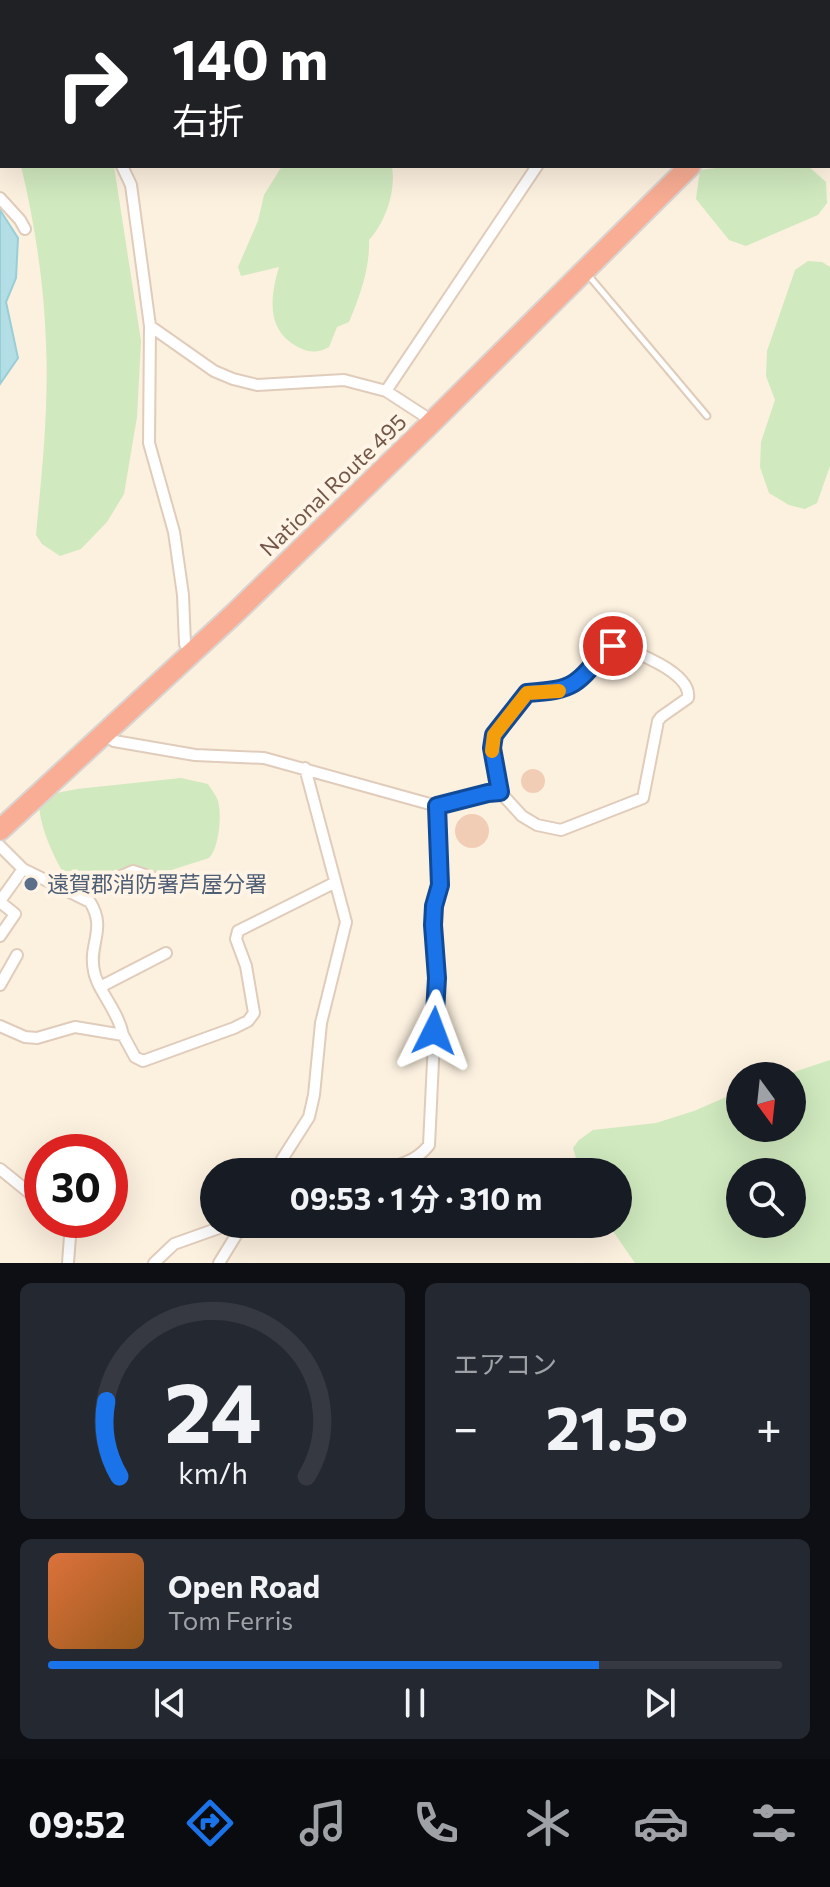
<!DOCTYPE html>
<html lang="ja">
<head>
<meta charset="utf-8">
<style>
	body { margin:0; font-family:Commissioner,"Noto Sans JP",sans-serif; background:#242831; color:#f1f3f6; height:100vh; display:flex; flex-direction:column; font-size:30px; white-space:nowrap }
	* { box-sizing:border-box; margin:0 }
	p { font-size:26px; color:#9ea1a6 }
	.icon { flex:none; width:44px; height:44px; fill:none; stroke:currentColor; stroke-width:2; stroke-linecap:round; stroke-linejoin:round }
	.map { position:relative; height:1263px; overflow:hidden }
	.sheet { display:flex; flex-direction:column; gap:20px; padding:20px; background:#0d0f14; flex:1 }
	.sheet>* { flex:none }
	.guide { position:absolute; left:0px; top:0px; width:830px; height:168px; box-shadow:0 8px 32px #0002; background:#202124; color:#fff; overflow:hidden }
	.needle { width:52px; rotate:165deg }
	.fabs { position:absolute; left:726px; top:1062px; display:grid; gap:16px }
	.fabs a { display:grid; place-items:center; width:80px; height:80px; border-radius:50%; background:#171b24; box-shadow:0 8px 32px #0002; font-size:40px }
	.speed { position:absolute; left:24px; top:1134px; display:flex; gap:16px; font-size:40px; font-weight:700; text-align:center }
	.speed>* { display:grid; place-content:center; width:104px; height:104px; border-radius:50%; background:#171b24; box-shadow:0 8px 32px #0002; line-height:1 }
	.speed .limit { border:12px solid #d22; background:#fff; color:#111 }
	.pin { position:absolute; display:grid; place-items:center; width:68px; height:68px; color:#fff; margin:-34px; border:4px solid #fff; border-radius:50%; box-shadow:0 2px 8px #0007 }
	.me { position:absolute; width:88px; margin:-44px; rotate:3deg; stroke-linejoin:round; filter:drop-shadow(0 0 6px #0008) }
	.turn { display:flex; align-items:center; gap:28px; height:168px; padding:0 40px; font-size:36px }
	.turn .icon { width:104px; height:104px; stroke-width:2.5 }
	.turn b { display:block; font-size:56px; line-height:68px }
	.big { font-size:60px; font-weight:700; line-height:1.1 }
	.sheet .tile { flex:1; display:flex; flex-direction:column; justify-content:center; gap:12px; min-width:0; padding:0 28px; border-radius:12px; background:#242831 }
	.sheet .dial { align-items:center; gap:0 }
	.dial svg { height:208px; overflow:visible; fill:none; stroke:#363941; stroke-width:7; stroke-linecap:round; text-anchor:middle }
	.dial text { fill:#f1f3f6; stroke:none }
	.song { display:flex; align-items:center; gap:24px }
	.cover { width:96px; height:96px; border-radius:12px; background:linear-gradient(135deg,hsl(20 70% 55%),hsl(30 70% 35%)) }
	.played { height:8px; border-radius:4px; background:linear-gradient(90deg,#1a73e8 75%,#363941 75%) }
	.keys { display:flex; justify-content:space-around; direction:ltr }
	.heat { display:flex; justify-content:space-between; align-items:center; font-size:44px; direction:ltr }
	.sheet .tiles { flex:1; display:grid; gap:20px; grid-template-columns:1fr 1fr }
	.tile:last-child { grid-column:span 2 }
	.trip { position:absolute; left:200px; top:1158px; width:432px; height:80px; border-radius:40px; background:#171b24; box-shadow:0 8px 32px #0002; font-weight:700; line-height:80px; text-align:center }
	.menu { display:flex; height:128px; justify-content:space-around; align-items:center; background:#090b0e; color:#9ea1a6 }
	.menu .icon { width:56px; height:56px }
	.menu .selected { color:#1a73e8 }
	.menu b { font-size:36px; color:#f1f3f6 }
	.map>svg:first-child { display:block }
	.green { fill:#d0e9be; fill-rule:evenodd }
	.water { fill:#b4dee5; stroke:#9aced7; stroke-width:2 }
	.building { fill:#f2cdb6 }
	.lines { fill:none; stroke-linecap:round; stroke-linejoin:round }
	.lane-casing { stroke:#e0ccbb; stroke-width:9 }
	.street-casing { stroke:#e0ccbb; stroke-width:14 }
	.highway-casing { stroke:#dad3cf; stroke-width:24 }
	.lane { stroke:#fff; stroke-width:5 }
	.street { stroke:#fff; stroke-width:10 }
	.highway { stroke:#f8ad94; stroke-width:20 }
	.route-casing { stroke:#114b97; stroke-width:20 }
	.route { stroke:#1a73e8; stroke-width:14 }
	.slow { stroke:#f59e0b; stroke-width:14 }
	.service-dot { fill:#5c6f8a; stroke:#fff4e5; stroke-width:3 }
	.labels { text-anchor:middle; stroke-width:8; stroke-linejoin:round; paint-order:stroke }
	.street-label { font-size:22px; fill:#725647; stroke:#fff4e5 }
	.service-label { font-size:22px; fill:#4e5e75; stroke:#fff4e5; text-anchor:start }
</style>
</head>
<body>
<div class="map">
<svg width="830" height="1263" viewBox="0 0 830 1263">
	<rect width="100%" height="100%" fill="#fcf0df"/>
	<path class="green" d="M21 166H114L141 341 137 417 124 494 107 522 81 549 60 556 42 544 36 535C42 471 49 407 46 343 44 284 35 224 21 166Z
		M282 166H392C396 191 386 221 369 240 370 268 360 296 349 322L337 327 329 347C318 353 310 353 298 347 266 330 270 298 279 267L241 276 238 267 258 221 264 195Z
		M732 166H808L826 182 827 203 818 215 746 246 729 240 696 199 700 170Z
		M808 261 822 262 830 267V466L817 503 805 509 789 505 769 493 760 467 761 442 775 400 766 376 767 351 795 270Z
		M181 778 208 784C211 789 216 795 218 801 222 815 219 848 209 858L87 897C81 892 72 887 68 880 56 863 33 815 41 796L77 789Z
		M830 1060V1263H635L608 1224H618V1172H580L573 1148 579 1140 593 1130 656 1123 694 1111 740 1091V1128H792V1076H782ZM792 1172V1224H740V1172Z"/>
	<path class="water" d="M0 210 18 238 16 278 6 302 18 358 0 384Z"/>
	<path class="building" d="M521 781a12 12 0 1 1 24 0a12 12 0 1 1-24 0Z
		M455 831a17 17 0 1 1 34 0a17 17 0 1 1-34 0Z"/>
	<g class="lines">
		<g class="lane-casing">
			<path id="lane" d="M589 276 707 416"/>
		</g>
		<g class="street-casing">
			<path id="street" d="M0 37 2 38
				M122 166 131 185 150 326 149 443 174 532 183 595 185 644
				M0 198 20 220 25 229
				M150 326 214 371 233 379 257 385 344 380 386 391 423 415
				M386 391 537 166
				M103 734 114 741 195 755 264 758 437 806 500 792 522 816 537 825 561 830 643 798 658 721 661 717 688 698C692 673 634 650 613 646L606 648C578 685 574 690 527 693L494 735 492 748 500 792
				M0 846 23 869 90 902C107 929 88 944 94 971 97 990 118 1010 123 1035
				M83 897 101 885 133 871 160 880
				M0 901 23 869
				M0 902 15 914 0 936
				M0 985 17 955
				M102 986 166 953
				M0 1026 25 1037 37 1038 75 1027 123 1035 135 1057 143 1061 234 1028 248 1021 254 1013 246 966 236 939 238 931 334 883
				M0 1169 42 1203
				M274 1172 309 1117 314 1095 321 1023 346 922 305 768
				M367 1172C390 1167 414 1165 429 1145L437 978 433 925 434 906 440 885 437 806
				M62 1220 70 1236 68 1263
				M154 1263 174 1244 230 1224
				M219 1263 243 1224"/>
		</g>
		<g class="highway-casing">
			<path id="highway" d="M828 25 830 23
				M0 830 235 613 428 426 690 166"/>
		</g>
		<use href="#lane" class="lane"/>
		<use href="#street" class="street"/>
		<use href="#highway" class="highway"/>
	</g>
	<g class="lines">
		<g class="route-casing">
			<path id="route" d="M434 1031 437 978 433 925 434 906 440 885 437 806 488 793 500 792 492 748 494 735 527 693C574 690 578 685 606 648L613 646"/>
		</g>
		<use href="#route" class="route"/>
		<path class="slow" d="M492 751 494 735 527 693 559 691"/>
	</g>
	<circle class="service-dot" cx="31" cy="884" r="8"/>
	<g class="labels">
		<g class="street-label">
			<text transform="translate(333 485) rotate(-44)" y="8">National Route 495</text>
		</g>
		<g class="service-label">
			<text x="47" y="892">遠賀郡消防署芦屋分署</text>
		</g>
	</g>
</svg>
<div class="fabs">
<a><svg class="needle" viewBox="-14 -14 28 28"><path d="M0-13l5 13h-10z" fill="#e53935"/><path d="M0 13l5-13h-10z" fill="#9ea1a6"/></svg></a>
<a><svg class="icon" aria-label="search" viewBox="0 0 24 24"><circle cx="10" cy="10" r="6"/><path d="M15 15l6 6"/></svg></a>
</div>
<div class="speed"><div class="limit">30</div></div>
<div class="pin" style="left:613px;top:646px;background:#d93025"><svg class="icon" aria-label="arrive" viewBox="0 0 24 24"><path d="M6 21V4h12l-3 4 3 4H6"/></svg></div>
<svg class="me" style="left:434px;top:1031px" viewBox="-20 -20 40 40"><path d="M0-17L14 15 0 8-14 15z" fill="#1a73e8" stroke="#fff" stroke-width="4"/></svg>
<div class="trip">09:53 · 1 分 · 310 m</div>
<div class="guide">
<div class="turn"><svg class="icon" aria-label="right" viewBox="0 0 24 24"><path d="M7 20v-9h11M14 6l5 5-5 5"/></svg><div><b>140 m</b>右折</div></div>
</div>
</div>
<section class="sheet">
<div class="tiles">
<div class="tile dial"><svg viewBox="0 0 100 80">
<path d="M14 69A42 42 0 1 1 86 69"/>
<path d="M14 69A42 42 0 0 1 9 40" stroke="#1a73e8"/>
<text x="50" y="56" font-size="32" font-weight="700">24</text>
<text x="50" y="72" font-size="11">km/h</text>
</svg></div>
<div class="tile"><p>エアコン</p>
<div class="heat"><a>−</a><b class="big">21.5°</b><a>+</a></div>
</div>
<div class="tile">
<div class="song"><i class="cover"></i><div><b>Open Road</b><p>Tom Ferris</p></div></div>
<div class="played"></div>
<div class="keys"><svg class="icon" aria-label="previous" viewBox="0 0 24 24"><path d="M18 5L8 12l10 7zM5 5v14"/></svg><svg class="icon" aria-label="pause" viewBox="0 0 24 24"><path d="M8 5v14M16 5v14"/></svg><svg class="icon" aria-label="next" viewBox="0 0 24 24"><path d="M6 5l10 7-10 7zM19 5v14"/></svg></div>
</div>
</div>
</section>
<nav class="menu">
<b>09:52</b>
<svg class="icon selected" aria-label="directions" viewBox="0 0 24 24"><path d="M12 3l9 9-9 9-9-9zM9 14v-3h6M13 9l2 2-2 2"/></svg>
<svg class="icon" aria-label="music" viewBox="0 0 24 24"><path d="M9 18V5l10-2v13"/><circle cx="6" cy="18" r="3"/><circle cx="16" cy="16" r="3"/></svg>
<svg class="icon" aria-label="phone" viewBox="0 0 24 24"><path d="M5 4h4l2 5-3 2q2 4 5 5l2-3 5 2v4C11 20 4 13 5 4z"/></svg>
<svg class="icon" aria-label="climate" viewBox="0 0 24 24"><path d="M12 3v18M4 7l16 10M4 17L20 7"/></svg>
<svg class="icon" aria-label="car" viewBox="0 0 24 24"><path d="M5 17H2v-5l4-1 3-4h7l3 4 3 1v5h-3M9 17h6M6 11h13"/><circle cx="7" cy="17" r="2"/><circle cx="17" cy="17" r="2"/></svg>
<svg class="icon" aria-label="filters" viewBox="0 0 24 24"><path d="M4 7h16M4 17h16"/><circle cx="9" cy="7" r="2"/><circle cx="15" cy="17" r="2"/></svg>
</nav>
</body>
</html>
